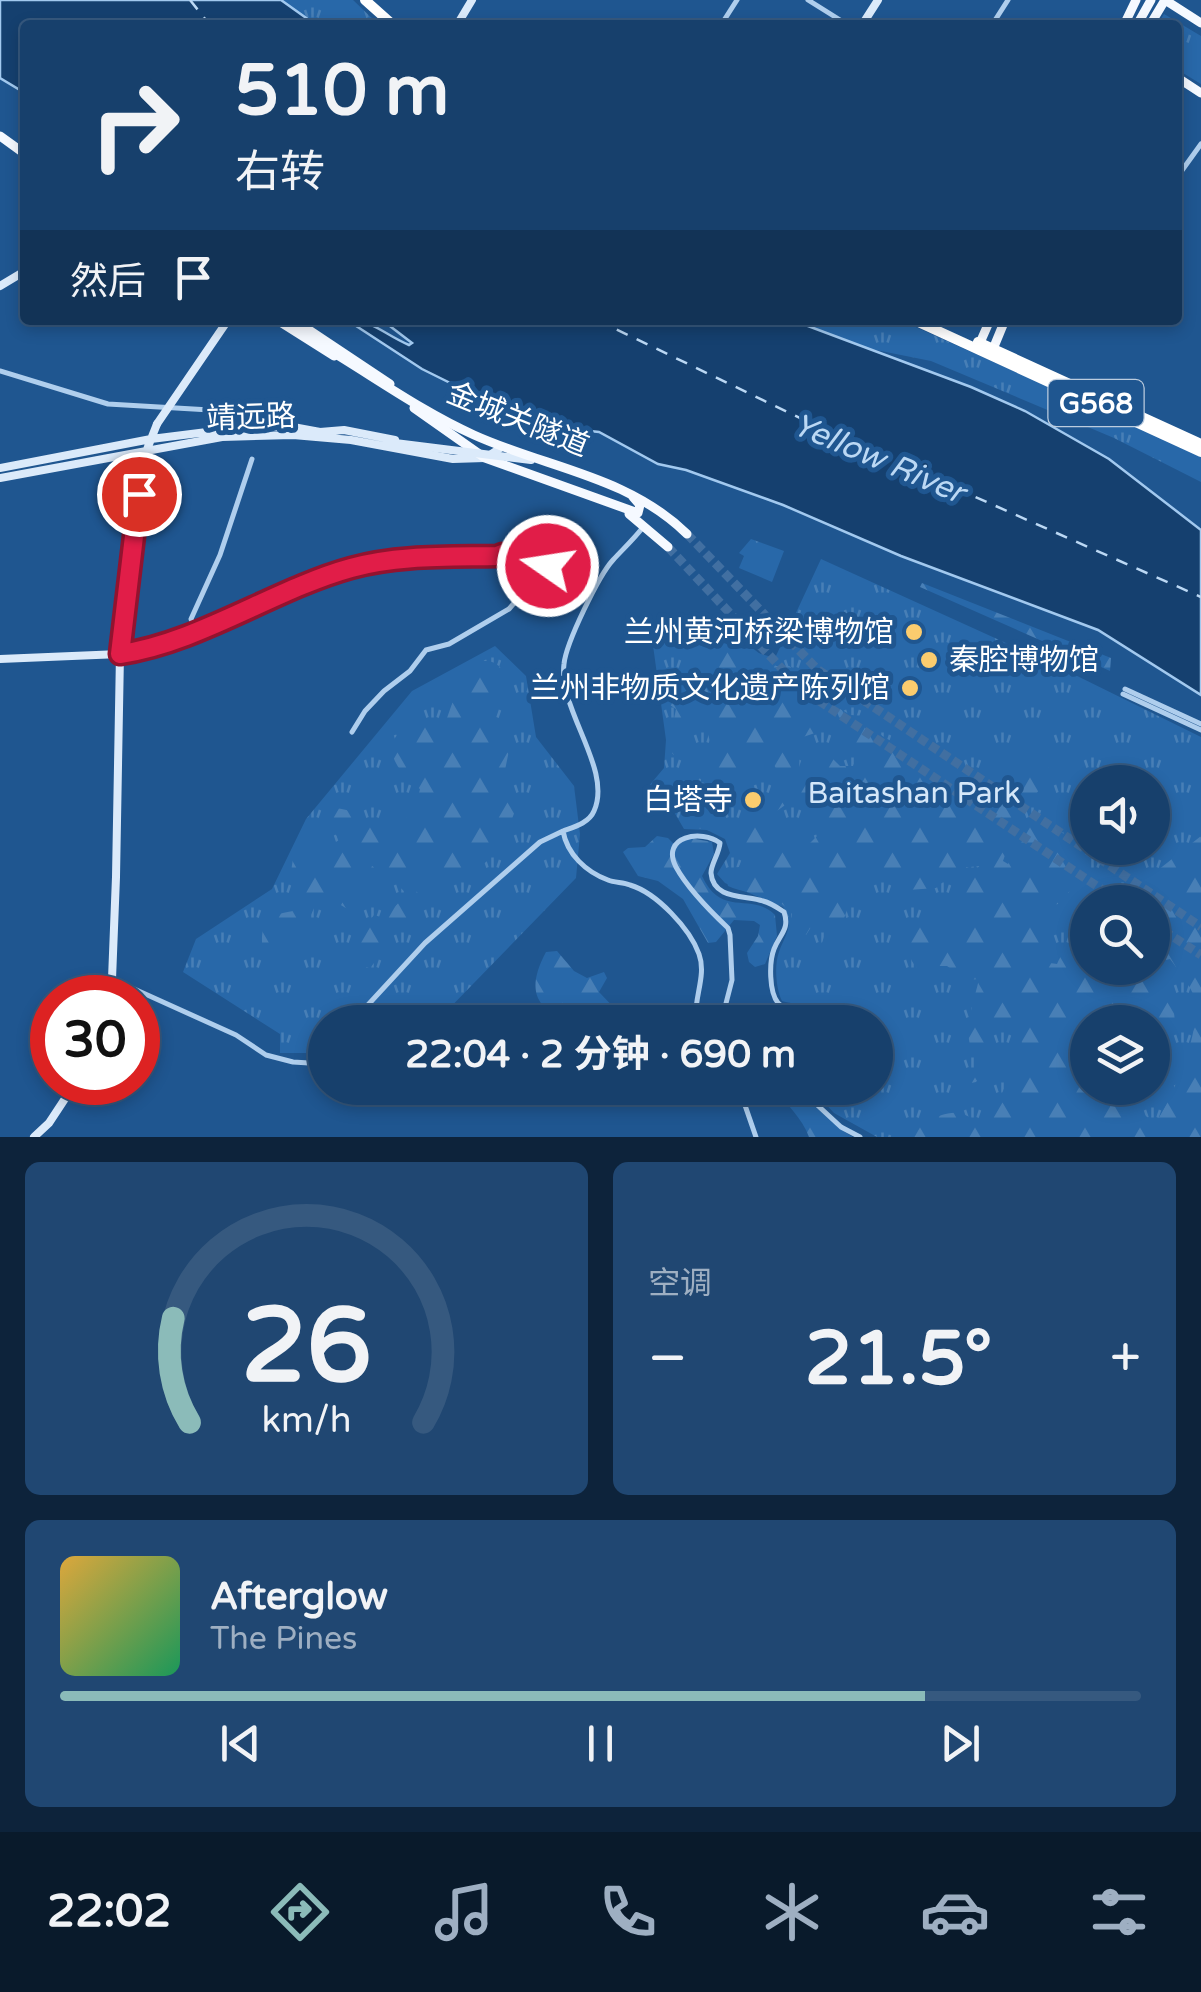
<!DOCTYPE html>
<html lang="zh">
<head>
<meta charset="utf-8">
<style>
	body { margin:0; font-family:"Varela Round","Noto Sans SC",sans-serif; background:#204772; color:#f1f3f6; height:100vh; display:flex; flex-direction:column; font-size:38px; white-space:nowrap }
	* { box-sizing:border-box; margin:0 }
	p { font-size:32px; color:#9eafc2 }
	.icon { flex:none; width:55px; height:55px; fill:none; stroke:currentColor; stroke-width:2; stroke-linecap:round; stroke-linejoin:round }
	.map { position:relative; height:1137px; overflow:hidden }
	.drawer { display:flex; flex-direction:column; gap:25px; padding:25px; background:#0d233b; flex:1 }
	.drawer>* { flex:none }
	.hud { position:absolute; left:20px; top:20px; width:1162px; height:305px; border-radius:10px; box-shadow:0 5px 15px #0003,0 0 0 2px #36597f; background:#17406c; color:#f1f3f6; overflow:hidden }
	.buttons { position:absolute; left:1070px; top:765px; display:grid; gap:20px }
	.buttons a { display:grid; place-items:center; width:100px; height:100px; border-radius:50%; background:#17406c; box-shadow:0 5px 15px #0003,0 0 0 2px #36597f; font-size:50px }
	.speed { position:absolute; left:30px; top:975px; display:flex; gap:20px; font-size:50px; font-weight:700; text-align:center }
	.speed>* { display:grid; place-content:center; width:130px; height:130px; border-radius:50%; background:#17406c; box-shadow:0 5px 15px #0003,0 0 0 2px #36597f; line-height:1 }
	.speed .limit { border:15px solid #d22; background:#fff; color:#111 }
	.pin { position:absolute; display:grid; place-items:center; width:85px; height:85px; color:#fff; margin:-42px; border:5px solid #fff; border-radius:50%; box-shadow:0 2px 10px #0007 }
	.me { position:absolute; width:110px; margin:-55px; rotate:283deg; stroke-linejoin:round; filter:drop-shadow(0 0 8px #0008) }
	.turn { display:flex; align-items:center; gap:35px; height:210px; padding:0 50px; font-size:45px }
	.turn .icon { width:130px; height:130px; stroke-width:2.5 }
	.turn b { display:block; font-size:70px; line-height:85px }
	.then { display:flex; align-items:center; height:95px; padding:0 50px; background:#0003; gap:20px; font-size:38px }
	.big { font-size:75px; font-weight:700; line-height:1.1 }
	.drawer .card { flex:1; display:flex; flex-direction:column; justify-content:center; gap:15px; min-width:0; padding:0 35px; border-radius:15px; background:#204772 }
	.drawer .dial { align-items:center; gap:0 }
	.dial svg { height:260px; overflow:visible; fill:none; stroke:#36597f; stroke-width:7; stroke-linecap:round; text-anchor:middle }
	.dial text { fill:#f1f3f6; stroke:none }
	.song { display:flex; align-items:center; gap:30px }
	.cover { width:120px; height:120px; border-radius:15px; background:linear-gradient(135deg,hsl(40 70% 55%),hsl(150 70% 35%)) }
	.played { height:10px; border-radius:5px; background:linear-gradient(90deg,#8bbbb9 80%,#36597f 80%) }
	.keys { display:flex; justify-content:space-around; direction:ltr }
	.heat { display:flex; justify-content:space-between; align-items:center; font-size:55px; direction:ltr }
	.drawer .tiles { flex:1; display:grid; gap:25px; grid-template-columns:1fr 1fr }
	.card:last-child { grid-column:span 2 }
	.trip { position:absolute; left:308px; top:1005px; width:585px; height:100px; border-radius:50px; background:#17406c; box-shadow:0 5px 15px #0003,0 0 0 2px #36597f; font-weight:700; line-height:100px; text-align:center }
	.dock { display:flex; height:160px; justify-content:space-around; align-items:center; background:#091a2b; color:#9eafc2 }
	.dock .icon { width:70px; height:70px }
	.dock .active { color:#8bbbb9 }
	.dock b { font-size:45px; color:#f1f3f6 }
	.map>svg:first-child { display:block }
	.grass { fill:url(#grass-tufts); fill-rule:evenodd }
	.forest { fill:url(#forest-firs) }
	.water { fill:#15406f; stroke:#a2c9ef; stroke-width:2.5 }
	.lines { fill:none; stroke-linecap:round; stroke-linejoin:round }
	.ferry { stroke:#bbd8f4; stroke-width:2.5; stroke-dasharray:12 10; stroke-linecap:butt }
	.primary-tunnel { stroke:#416fa1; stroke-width:9; stroke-dasharray:9 4.5; stroke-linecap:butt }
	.street { stroke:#afceed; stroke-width:5 }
	.secondary { stroke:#dbeafa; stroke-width:8 }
	.primary { stroke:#f5f9ff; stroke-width:9 }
	.highway { stroke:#fff; stroke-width:10 }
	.secondary-bridge { stroke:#dbeafa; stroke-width:8 }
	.primary-bridge { stroke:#f5f9ff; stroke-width:9 }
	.route-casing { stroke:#92132f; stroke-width:25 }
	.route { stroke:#e11d48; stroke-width:18 }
	.poi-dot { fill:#fbcc6e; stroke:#1f5690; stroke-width:4 }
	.labels { text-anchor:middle; stroke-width:10; stroke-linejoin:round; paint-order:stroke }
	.shield { fill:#1f5690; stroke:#bcccde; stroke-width:2.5 }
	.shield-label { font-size:28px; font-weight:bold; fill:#fff }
	.street-label { font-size:30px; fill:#fff; stroke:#1f5690 }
	.poi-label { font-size:30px; fill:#fff; stroke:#1f5690; text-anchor:end }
	.park-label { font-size:30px; fill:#d4e7f9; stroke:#1f5690 }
	.water-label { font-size:32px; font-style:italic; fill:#bbd8f4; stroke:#1f5690 }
</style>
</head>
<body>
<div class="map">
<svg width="1201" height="1137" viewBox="0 0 1201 1137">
	<defs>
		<pattern id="grass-tufts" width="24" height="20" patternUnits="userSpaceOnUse" patternTransform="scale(2.5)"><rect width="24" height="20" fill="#2868a9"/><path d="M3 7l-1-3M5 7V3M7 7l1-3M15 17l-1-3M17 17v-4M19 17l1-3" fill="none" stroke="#487fb6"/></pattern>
		<pattern id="forest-firs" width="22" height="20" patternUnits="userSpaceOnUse" patternTransform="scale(2.5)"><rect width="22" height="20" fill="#2868a9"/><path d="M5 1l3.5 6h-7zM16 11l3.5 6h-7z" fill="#487fb6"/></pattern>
	</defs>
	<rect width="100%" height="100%" fill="#1f5690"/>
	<path class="grass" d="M281 0H353L379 25H316Z
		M1164 14 1201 36V84L1178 70V25H1157Z
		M792 320H900L1201 455V482L1114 438 931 361 861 347Z
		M751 539 784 551 772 582 739 568 744 556 739 553Z
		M821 559 1065 670 1201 737V1137H877L834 1113 818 1096 801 1091 799 1088H875V1022H819C815 1006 797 1005 782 1001 776 989 774 965 779 952 785 934 795 927 783 907L725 883 717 874 730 853 725 839 707 830 684 829 667 800 648 787 664 768 666 740 652 638 675 629 775 658ZM1088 782H1152V848H1088ZM1088 902H1152V968H1088ZM1088 1022H1152V1088H1088Z
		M495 646 526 676 536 737 574 786 580 834 576 878 436 1022H325V1053H280V1034L183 972 196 939 272 889 306 819 412 691Z"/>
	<path class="forest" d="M922 583 1111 658 1110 671 920 587Z
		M686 621 706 627 705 642C720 651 735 653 751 647L776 666H789L821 684 828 717 815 733 800 738 799 775 812 774 817 752 831 757 840 766H853L856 759 837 712 840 709 851 715 867 716C876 741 901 744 924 752V763L930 773 1005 774 1032 752C1070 763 1033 793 1026 810 1019 826 1008 844 1003 861L1008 864 1033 819 1077 840 1078 848 1087 856 1091 868 1058 904 1046 906 1042 915 1043 962 1057 964C1065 948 1070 940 1087 935L1088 968H1119L1135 982 1148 977C1187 994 1178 1045 1153 1069L1152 1022H1088V1088H1140L1138 1109 1155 1124C1173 1096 1201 1033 1195 999 1191 986 1178 970 1170 959L1153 963V913L1157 906 1147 886 1153 874 1201 836V1137H902C918 1128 939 1111 958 1113 971 1115 976 1124 990 1122L1008 1079 1026 1052 1012 1021 988 1031 987 1043 994 1057 976 1082 956 1086 974 1069 977 1057C959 1037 974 1003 979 979L967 980 947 966H938L929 976C898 965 893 895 946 924L960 917 954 884 980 866 959 868 936 888 908 890 879 868 859 877 834 946 822 943 829 922 816 919 806 935 790 931 792 914C774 891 753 897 728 886L724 871 739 867 746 853 739 840 704 829 683 827V811L677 806 655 804 648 794 657 779C673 782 685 772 701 779L700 808 709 819 761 824 794 844 808 845 819 834 812 823 809 797 802 793 774 813 766 809C777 788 788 766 760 756L737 777 743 780 739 789 718 776 706 725 697 723 674 755 668 749 676 709 664 701V683L671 673 682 671 683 654 699 656 698 647 676 633Z
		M477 661C493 660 499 663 507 677L496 704 494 724 511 741 505 770 495 791 518 803C502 845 495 873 442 877 429 878 423 873 411 881L421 899 412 913 392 932 386 931 379 937 382 952 371 967 362 968C343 946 359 936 374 915L384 918 407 894 387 875 372 866 349 910 331 899 315 906 301 937 276 960 263 952C259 925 266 915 293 911L298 903C290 882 289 867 297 846L328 847 339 840 327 817 336 808C368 812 364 830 388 839L416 806 420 789C400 775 375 744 408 727 418 721 435 721 447 718L454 698 446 685Z
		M657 836 668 838 675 845 690 838 712 842 714 854 702 876C722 919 751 891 775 915L777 936 765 964 755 967 749 962 747 953 758 936 760 925 754 921 734 920 716 942 708 943 683 899 658 881 638 876 623 852 628 848 645 847Z
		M557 951 574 971 587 978 604 972 607 978 599 992 618 1012 623 1022C574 1023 510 1019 546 952Z
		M777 1088H788C796 1101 809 1101 821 1111 832 1121 840 1130 853 1137H809C802 1117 786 1106 777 1088Z"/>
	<path class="water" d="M0 0H281L316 25H25V93L0 78Z
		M347 320C373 320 385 335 409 345L412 343 382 320H792L971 387 1025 411 1109 459 1201 530V695L1098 630 901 556 783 505 686 470 658 464 599 432 535 425 422 369Z"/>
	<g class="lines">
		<path class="ferry" d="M190 0 210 25
			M597 320 831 433 1201 597"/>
		<path class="primary-tunnel" d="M687 534 817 669 1201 927
			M668 547 800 688 1121 902
			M1152 923 1201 955"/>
		<path class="street" d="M808 0 848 25
			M721 25 737 0
			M992 25 1008 0
			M1178 176 1201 144
			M0 371 108 404 244 412
			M644 526C634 539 623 549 613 560 599 575 566 643 564 664 558 710 613 769 594 811 589 823 574 827 563 831 567 854 586 872 608 880 615 883 623 882 630 885 657 893 690 929 699 954 707 976 693 999 696 1022
			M195 629 191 619 220 555 252 459
			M120 654 170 640 353 567 393 560 501 554 548 566
			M1125 689 1201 724
			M1123 694 1201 730
			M352 732 365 711 384 691 410 671 426 650 449 644 509 609 515 602 528 559
			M112 979 236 1035 266 1055 293 1062 325 1064
			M365 1022 360 1017 366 1007 425 943 540 842 563 831
			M725 1022 724 1011 732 980 730 935 728 928C710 911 688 889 676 867 660 836 702 829 720 843 719 854 711 864 711 873 713 900 746 895 763 901 771 903 778 908 784 912 790 929 780 934 774 949 769 962 769 992 778 1003 788 1014 803 1013 812 1022
			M739 1088 756 1137
			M792 1088 796 1094 814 1102 841 1127 860 1137"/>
		<path class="secondary" d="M457 25 472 0
			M862 25 878 0
			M0 286 25 271
			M0 468 151 439 247 427H293L320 432 344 430 395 440
			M0 478 222 437 293 435 351 440 453 459 485 458 502 447
			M0 659 120 654
			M108 998 112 979 116 877 120 654 142 462 157 424
			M34 1137 49 1123 76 1082"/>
		<path class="primary" d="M1165 0 1201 23
			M1124 25 1136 0
			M1137 25 1151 0
			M1150 25 1165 0
			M1178 78 1201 93
			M0 136 25 154
			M277 320 334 356
			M294 320 390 384
			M979 345 990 320
			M991 354 1005 320
			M414 408 485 458 638 513 640 505 633 497
			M629 514 668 547"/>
		<path class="highway" d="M365 0 393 25
			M914 320 1201 452
			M978 342 1201 444"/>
		<path class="secondary-bridge" d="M157 424 228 320
			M387 442 531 460"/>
		<path class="primary-bridge" d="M329 350C377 379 423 412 474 435 547 468 628 476 687 534"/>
	</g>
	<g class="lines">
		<g class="route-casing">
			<path id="route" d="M139 494 120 654C198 643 275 589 351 568 398 555 449 557 497 556L502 554 548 566"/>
		</g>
		<use href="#route" class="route"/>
	</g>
	<g class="poi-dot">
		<circle cx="914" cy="632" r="10"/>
		<circle cx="929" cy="660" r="10"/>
		<circle cx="910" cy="688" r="10"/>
		<circle cx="753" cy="800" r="10"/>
	</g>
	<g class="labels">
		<rect class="shield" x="1048.5" y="380" width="95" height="46" rx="8"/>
		<g class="shield-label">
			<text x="1096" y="413">G568</text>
		</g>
		<g class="street-label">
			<text transform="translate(251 417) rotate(-2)" y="10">靖远路</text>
			<text transform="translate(518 419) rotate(22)" y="10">金城关隧道</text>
		</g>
		<g class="poi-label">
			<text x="894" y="642">兰州黄河桥梁博物馆</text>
			<text x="949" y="670" text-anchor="start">秦腔博物馆</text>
			<text x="890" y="698">兰州非物质文化遗产陈列馆</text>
			<text x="733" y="810">白塔寺</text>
		</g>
		<g class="park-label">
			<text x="914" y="803">Baitashan Park</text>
		</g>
		<g class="water-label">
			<text transform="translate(879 458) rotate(23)" y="11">Yellow River</text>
		</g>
	</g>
</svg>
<div class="buttons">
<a><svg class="icon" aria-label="sound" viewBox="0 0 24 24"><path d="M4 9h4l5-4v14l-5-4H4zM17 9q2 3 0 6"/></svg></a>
<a><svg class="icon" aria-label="search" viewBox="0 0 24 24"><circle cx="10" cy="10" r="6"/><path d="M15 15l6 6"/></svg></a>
<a><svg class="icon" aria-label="layers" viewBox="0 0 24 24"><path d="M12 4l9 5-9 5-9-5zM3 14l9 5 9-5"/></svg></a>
</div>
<div class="speed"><div class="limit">30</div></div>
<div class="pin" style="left:139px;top:494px;background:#d93025"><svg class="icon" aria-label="arrive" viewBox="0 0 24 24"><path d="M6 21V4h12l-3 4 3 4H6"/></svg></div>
<svg class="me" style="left:548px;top:566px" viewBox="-20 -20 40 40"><circle r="17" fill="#e11d48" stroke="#fff" stroke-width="3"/><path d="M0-11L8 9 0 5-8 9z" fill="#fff"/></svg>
<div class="trip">22:04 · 2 分钟 · 690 m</div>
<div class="hud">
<div class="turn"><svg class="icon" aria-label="right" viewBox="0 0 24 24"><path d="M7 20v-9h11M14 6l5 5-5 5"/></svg><div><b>510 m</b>右转</div></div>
<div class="then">然后<svg class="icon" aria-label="arrive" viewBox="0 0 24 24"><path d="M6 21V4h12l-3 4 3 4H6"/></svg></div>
</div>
</div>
<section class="drawer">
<div class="tiles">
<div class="card dial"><svg viewBox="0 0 100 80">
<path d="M14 69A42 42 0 1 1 86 69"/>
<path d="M14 69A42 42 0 0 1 9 37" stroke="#8bbbb9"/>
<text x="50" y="56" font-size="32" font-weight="700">26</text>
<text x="50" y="72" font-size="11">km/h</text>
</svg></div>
<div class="card"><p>空调</p>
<div class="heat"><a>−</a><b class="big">21.5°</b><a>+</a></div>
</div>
<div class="card">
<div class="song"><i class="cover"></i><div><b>Afterglow</b><p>The Pines</p></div></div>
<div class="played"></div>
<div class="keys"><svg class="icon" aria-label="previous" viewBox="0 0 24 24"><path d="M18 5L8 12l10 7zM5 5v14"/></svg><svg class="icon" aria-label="pause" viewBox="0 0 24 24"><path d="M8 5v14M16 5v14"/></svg><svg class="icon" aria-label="next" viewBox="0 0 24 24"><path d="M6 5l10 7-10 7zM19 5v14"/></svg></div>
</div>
</div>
</section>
<nav class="dock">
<b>22:02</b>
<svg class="icon active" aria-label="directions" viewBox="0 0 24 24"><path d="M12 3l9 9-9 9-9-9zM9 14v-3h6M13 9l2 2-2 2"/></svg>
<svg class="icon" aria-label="music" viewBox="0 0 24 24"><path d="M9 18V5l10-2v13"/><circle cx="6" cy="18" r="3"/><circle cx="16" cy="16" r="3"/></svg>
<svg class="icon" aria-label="phone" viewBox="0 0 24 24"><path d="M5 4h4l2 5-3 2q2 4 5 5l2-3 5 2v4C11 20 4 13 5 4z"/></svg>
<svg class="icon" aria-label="climate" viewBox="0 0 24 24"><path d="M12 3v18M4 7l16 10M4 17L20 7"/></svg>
<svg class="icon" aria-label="car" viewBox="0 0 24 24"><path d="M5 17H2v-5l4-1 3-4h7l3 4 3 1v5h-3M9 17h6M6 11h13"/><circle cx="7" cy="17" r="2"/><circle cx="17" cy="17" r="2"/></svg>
<svg class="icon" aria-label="filters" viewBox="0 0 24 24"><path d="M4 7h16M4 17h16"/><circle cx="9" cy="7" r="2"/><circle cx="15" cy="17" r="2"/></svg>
</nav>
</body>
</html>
